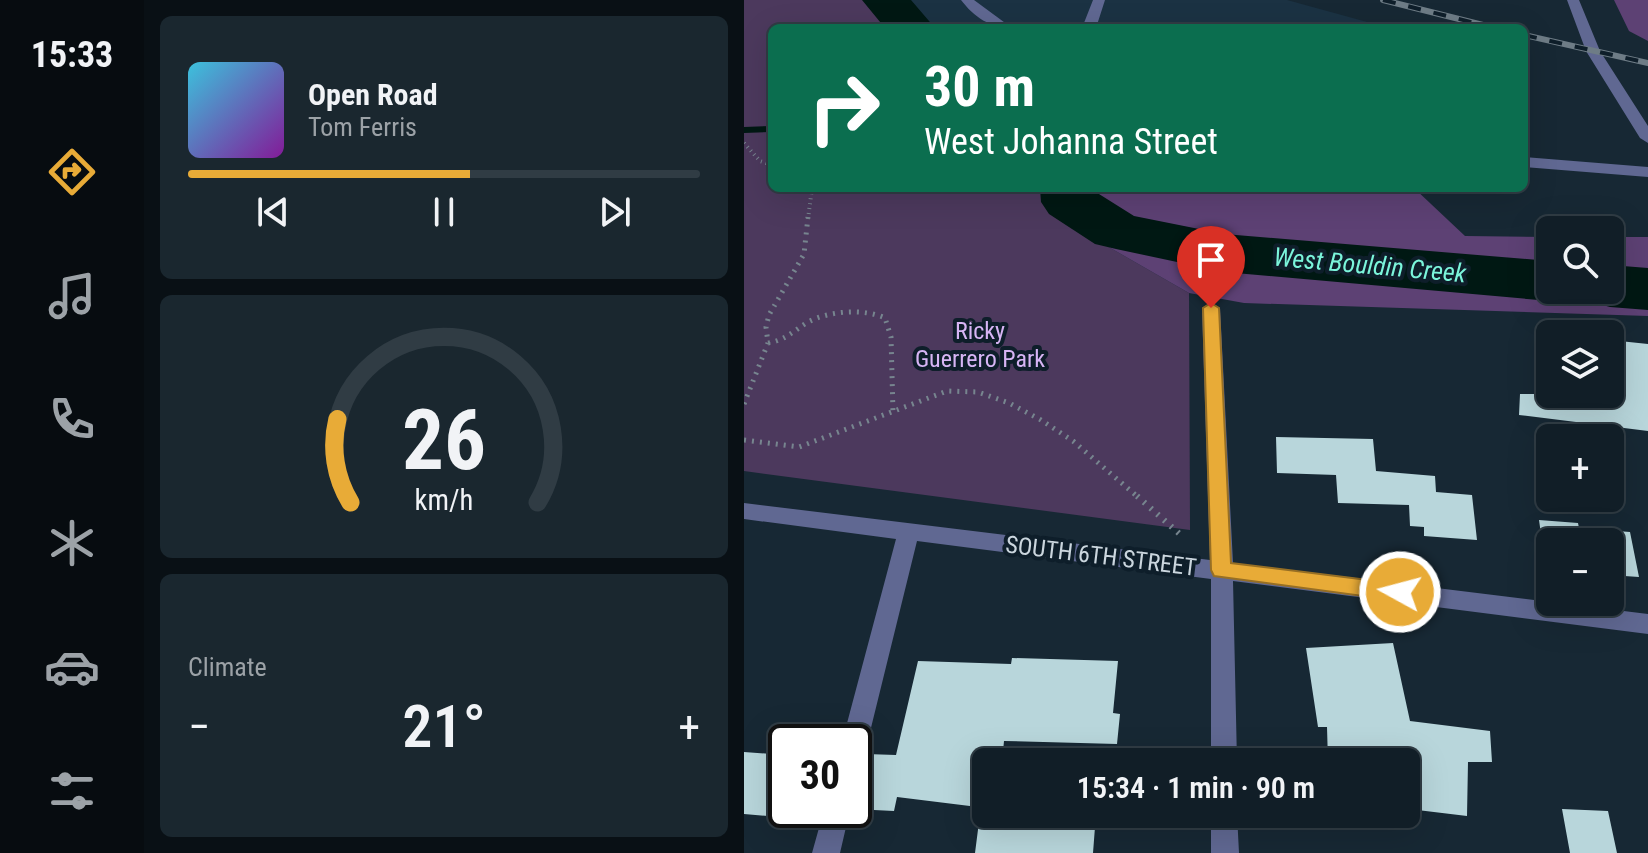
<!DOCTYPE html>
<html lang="en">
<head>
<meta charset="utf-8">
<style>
	body { margin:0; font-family:"Roboto Condensed",sans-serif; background:#1a272f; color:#f1f3f6; height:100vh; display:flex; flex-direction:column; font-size:30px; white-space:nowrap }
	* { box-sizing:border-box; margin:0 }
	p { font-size:26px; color:#9ca2a7 }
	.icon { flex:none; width:44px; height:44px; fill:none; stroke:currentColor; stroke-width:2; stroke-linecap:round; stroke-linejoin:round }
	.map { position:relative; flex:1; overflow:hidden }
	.sheet { display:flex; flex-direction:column; gap:16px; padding:16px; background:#091015; width:600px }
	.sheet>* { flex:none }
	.top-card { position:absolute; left:24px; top:24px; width:760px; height:168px; border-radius:12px; box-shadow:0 8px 32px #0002,0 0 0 2px #303c44; background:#0b6e4f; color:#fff; overflow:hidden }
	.buttons { position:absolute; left:792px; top:216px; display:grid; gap:16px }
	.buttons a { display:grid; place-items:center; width:88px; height:88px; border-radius:12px; background:#111e27; box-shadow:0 8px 32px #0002,0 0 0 2px #303c44; font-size:40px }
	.speed { position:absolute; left:24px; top:724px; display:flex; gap:16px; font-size:40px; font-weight:700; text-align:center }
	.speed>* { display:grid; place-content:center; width:104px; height:104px; border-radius:50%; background:#111e27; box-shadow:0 8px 32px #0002,0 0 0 2px #303c44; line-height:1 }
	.speed .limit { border:4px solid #111; border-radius:12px; background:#fff; color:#111 }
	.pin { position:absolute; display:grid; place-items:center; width:68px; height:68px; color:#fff; margin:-82px -34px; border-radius:50% 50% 50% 0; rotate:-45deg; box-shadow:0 0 8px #0007 }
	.pin .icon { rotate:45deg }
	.me { position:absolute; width:88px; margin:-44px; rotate:277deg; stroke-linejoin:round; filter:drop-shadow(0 0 6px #0008) }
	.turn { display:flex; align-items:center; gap:28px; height:168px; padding:0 24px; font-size:36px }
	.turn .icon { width:104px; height:104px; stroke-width:2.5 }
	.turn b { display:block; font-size:56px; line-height:68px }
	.big { font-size:60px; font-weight:600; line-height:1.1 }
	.sheet .tile { flex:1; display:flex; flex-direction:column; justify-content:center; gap:12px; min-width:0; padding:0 28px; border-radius:12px; background:#1a272f }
	.sheet .dial { align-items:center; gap:0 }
	.dial svg { height:208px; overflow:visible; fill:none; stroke:#303c44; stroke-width:7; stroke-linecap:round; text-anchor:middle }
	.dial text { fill:#f1f3f6; stroke:none }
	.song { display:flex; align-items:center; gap:24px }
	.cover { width:96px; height:96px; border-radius:12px; background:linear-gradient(135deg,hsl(190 70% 55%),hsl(290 70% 35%)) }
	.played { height:8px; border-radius:4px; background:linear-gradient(90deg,#e8ab37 55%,#303c44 55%) }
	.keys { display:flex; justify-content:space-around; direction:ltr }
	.heat { display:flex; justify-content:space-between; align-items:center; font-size:44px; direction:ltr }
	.trip { position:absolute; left:228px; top:748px; width:448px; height:80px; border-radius:12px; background:#111e27; box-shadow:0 8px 32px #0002,0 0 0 2px #303c44; font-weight:600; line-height:80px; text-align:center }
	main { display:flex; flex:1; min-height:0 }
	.dock { display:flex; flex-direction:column; width:144px; justify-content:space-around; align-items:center; background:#070c10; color:#9ca2a7 }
	.dock .icon { width:56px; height:56px }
	.dock .selected { color:#e8ab37 }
	.dock b { font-size:36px; color:#f1f3f6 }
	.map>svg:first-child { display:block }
	.built { fill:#1b3243 }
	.green { fill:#4c395d }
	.forest { fill:#5d4174 }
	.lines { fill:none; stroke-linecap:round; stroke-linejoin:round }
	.stream { fill:#001813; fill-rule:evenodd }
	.river { fill:#001813; fill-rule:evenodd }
	.building { fill:#b8d6db }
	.path-far2 { stroke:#77858f; stroke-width:4; stroke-dasharray:1 4; stroke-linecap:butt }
	.path-far1 { stroke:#77858f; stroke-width:5; stroke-dasharray:2 6; stroke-linecap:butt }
	.path { stroke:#77858f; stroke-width:6; stroke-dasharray:2 7; stroke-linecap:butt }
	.minor { fill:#606892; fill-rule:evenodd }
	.rail-casing { stroke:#6e7c86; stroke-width:6 }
	.rail { stroke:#0e1e2a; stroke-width:4; stroke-dasharray:13; stroke-linecap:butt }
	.route { fill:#e8ab37; stroke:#976f24; stroke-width:2 }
	.labels { text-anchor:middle; stroke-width:8; stroke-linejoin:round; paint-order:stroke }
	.park-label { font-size:24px; fill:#d7b5f5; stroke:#0e1e2a }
	.street-label { font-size:24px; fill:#cbd6de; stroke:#0e1e2a }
	.water-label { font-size:26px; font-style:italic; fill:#7bf5db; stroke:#0e1e2a }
</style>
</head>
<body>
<main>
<nav class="dock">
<b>15:33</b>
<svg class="icon selected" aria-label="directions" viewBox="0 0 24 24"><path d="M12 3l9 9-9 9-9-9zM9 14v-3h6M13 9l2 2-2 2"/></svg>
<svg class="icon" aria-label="music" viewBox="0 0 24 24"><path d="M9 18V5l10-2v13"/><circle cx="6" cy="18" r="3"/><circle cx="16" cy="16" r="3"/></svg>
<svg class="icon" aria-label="phone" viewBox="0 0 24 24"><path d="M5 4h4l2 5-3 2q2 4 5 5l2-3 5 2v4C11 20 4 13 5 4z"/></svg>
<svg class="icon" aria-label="climate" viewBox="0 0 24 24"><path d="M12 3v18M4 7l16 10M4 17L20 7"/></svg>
<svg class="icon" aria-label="car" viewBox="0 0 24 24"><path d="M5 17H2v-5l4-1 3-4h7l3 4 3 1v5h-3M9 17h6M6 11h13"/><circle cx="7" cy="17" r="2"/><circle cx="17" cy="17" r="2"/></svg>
<svg class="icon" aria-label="filters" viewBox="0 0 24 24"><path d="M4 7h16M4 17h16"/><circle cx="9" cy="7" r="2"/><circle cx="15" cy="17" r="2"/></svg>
</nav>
<section class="sheet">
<div class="tile">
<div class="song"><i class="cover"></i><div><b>Open Road</b><p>Tom Ferris</p></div></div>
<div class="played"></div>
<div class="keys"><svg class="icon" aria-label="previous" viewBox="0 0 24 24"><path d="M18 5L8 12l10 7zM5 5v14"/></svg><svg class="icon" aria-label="pause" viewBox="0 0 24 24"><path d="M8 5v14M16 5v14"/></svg><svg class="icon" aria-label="next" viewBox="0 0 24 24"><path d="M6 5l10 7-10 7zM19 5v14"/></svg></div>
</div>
<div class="tile dial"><svg viewBox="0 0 100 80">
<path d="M14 69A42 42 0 1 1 86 69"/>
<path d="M14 69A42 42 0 0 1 9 37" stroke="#e8ab37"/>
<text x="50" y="56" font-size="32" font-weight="700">26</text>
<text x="50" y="72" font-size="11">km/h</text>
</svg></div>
<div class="tile"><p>Climate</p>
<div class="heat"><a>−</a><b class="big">21°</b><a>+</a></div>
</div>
</section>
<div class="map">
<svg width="904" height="853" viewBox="0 0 904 853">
	<rect width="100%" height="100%" fill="#172834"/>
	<path class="built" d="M160 0H543L645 28H185Z"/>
	<path class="green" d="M0 0H124L146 28H28V188H300L356 242 445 293 446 530 0 471Z"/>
	<path class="forest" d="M124 0H160L185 28H146Z
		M870 0H904V41L885 31Z
		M300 188H670L721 236 806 237V290H866V237H904V316L500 303 445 293 356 242Z"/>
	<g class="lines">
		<path class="stream" d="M28 126V132L0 133V127Z"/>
		<path class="river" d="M118 0H167L191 28H141Z
			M296 188H354L355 194 390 216 480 234 806 261V290H832L828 295 806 301 480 272 372 249 351 244 305 214 297 202Z
			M866 265 904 268V310L866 307 844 301 837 290H866Z"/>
	</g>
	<path class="building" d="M866 340 904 344V431L775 415 776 394H866Z
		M532 437 629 439 632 471 691 476 692 492 728 495 733 540 680 536V527L666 526 665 505 594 503 592 475 533 473Z
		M795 520 834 523 835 528 886 532 895 577 866 575V542H806V570H802Z
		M649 643 666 721 746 731 748 762H724L723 816 665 809V820L590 818 589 814H662V762H584L583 727H574L562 648Z
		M268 658 374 661 369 713 376 714 373 744 260 741 258 762H242V808L153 797 150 811 110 809V796L122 754 152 755 174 661 267 664Z
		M0 752 42 755V799L36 817 0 814Z
		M818 809 864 811 873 853H826Z
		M236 814H352L349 853H231Z"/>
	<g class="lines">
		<path class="path-far2" d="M0 143 16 161 28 165
			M64 219 68 188"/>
		<path class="path-far1" d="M24 343C42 340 49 331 64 322 85 311 119 308 141 318L147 337 149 413
			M0 404 24 343 22 327 25 315 60 254 64 217
			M0 440 55 447 203 391 234 392 265 403 297 420 329 441 395 498"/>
		<path class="path" d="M393 496 438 536"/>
		<path class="minor" d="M217 0H230L268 28C246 28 230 17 217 0Z
			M349 0H361L352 28H338Z
			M823 0H835L856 51 904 126V143L896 138 842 51Z
			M780 157 904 167V177L780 167Z
			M467 302 476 308 489 563 904 614V634L489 581 493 762H467V579L173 541 123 744 119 752 110 756V742H98L152 539 0 519V503L466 560 458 308Z
			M80 810H106L96 853H68Z
			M467 814H493L495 853H467Z"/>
		<g class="rail-casing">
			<path id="rail" d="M639 0 751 28
				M780 35 904 63"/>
		</g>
		<use href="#rail" class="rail"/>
	</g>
	<path class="route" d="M467 303 475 308 487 563 656 584 663 586 666 592 663 598 656 601 470 576 467 570 459 308Z"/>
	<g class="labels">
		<g class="park-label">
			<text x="236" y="339">Ricky<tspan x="236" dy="28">Guerrero Park</tspan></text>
		</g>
		<g class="street-label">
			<text transform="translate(357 556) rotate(7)" y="8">SOUTH 6TH STREET</text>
		</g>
		<g class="water-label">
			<text transform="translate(626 265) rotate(5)" y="9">West Bouldin Creek</text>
		</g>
	</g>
</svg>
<div class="buttons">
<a><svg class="icon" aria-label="search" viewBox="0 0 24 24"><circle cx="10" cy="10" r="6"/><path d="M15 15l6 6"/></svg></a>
<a><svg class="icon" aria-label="layers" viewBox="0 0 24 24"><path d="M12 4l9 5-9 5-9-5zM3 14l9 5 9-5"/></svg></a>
<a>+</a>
<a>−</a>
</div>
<div class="speed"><div class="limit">30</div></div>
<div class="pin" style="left:467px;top:308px;background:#d93025"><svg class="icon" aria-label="arrive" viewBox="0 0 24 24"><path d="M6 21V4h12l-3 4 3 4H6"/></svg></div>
<svg class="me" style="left:656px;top:592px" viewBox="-20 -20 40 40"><circle r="17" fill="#e8ab37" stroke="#fff" stroke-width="3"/><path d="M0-11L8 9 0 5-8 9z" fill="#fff"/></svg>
<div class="trip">15:34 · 1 min · 90 m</div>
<div class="top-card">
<div class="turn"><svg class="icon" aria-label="right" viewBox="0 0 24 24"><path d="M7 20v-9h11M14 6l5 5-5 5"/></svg><div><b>30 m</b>West Johanna Street</div></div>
</div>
</div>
</main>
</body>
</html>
